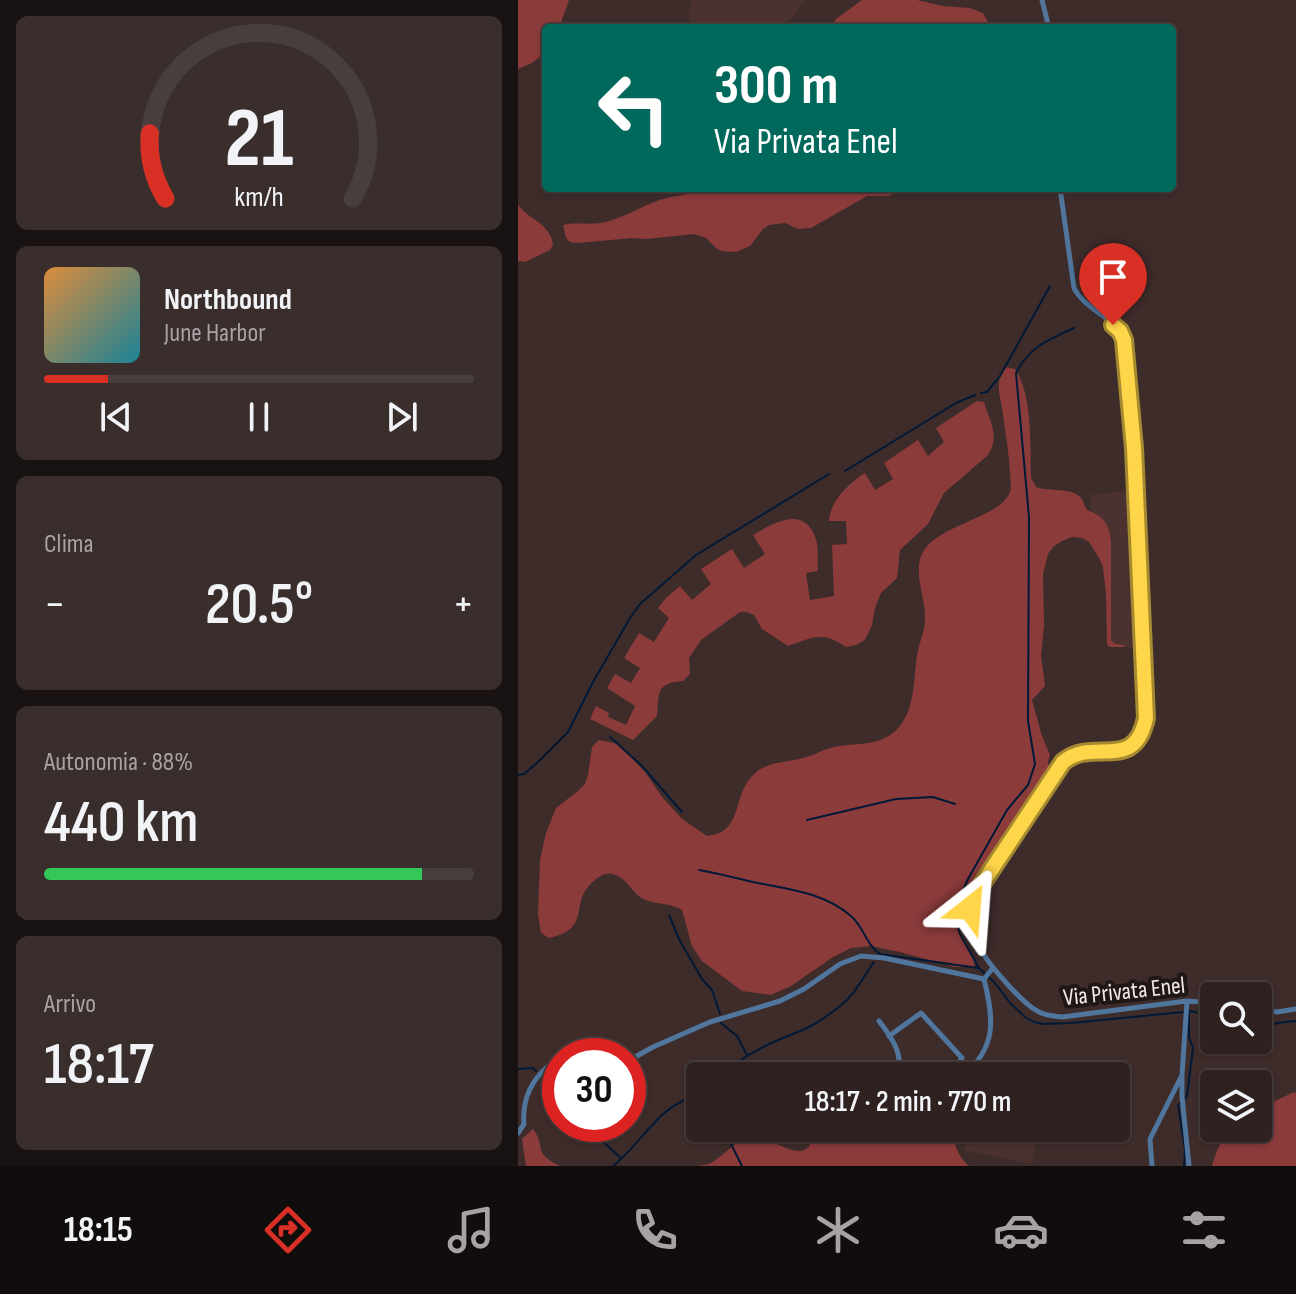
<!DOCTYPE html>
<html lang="it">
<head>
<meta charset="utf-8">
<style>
	body { margin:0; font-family:"Sofia Sans Condensed",sans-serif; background:#3a2e2d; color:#f1f3f6; height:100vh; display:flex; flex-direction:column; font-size:30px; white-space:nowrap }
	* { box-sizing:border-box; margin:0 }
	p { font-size:26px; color:#a7a3a5 }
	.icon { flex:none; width:44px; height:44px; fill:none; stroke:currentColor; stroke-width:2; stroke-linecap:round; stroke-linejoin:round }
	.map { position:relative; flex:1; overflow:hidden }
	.panel { display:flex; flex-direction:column; gap:16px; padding:16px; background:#191212; width:518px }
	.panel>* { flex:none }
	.guide { position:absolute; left:24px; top:24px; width:634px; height:168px; border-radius:8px; box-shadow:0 2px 6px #0004,0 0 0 2px #493e3e; background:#00695c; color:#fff; overflow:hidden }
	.buttons { position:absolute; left:682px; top:982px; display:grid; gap:16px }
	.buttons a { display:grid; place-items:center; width:72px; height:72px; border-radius:8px; background:#2e2120; box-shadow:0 2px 6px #0004,0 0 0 2px #493e3e; font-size:40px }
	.speed { position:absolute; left:24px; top:1038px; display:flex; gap:16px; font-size:40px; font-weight:700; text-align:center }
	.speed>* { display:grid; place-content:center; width:104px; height:104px; border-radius:50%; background:#2e2120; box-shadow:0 2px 6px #0004,0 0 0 2px #493e3e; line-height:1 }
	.speed .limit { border:12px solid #d22; background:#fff; color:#111 }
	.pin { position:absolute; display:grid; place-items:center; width:68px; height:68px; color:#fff; margin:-82px -34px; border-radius:50% 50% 50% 0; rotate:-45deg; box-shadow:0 0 8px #0007 }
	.pin .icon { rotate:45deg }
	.me { position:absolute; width:88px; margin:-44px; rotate:28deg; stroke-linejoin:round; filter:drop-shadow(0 0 6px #0008) }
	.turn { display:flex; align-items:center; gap:28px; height:168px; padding:0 40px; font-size:36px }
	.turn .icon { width:104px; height:104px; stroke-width:2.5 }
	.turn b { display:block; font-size:56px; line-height:68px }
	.big { font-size:60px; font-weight:600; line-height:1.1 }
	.panel .tile { flex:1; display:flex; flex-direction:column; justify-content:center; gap:12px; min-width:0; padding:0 28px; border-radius:12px; background:#3a2e2d }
	.panel .dial { align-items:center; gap:0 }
	.dial svg { height:208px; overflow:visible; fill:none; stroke:#493e3e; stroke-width:7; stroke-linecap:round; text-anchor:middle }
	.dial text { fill:#f1f3f6; stroke:none }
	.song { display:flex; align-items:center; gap:24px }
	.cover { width:96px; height:96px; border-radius:12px; background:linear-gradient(135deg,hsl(30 70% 55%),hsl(190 70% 35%)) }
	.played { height:8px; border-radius:4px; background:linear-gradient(90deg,#d93025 15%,#493e3e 15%) }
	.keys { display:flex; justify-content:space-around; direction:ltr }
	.heat { display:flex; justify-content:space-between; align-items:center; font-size:44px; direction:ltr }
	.charge { height:12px; border-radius:6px; background:linear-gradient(90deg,#34c759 88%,#493e3e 0) }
	.trip { position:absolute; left:168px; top:1062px; width:444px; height:80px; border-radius:8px; background:#2e2120; box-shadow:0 2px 6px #0004,0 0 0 2px #493e3e; font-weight:600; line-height:80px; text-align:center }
	.tabs { display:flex; height:128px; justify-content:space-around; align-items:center; background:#120d0d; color:#a7a3a5 }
	.tabs .icon { width:56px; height:56px }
	.tabs .active { color:#d93025 }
	.tabs b { font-size:36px; color:#f1f3f6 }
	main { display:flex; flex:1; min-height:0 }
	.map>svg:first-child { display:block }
	.built { fill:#4b3130 }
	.forest { fill:#8c3b3b }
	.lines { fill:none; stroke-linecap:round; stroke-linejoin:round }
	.stream { stroke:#001936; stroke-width:2 }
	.street { stroke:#50769e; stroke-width:5 }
	.route-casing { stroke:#a68a30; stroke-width:20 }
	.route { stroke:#ffd54a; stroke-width:14 }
	.labels { text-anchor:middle; stroke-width:8; stroke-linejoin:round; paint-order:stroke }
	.street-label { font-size:24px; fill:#f5e9e8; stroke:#1f1716 }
</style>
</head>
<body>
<main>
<section class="panel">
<div class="tile dial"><svg viewBox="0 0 100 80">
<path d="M14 69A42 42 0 1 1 86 69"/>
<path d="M14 69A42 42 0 0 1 8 44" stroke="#d93025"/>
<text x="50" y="56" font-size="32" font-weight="700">21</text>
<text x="50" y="72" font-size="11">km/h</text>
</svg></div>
<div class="tile">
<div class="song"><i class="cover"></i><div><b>Northbound</b><p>June Harbor</p></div></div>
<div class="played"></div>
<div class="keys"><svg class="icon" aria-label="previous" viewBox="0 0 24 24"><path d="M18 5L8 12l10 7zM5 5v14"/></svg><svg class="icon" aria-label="pause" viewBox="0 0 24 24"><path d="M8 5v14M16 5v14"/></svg><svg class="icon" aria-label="next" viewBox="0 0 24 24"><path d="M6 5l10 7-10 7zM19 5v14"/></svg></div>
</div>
<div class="tile"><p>Clima</p>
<div class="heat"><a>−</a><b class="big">20.5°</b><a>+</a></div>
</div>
<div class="tile"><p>Autonomia · 88%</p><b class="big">440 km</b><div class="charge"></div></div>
<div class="tile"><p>Arrivo</p><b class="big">18:17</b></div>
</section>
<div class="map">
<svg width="778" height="1166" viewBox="0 0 778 1166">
	<rect width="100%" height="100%" fill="#3e2c2b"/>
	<path class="built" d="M174 0H287L272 20 243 28H175L170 15Z
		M615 490 625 649 606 647V645L597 644 593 640V543L578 514 573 512V495Z
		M476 1128H521L514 1164 447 1150 446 1139 476 1131Z"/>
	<path class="forest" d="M0 0H51L41 28H28V52L14 63 0 69Z
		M344 0H399L425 6 452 8 465 13 472 26 471 28H312L318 19Z
		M179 188H390L370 196H349L293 228 280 229 267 223 251 225 245 229 232 246 218 252 204 251 198 248 188 238 176 234 128 239 114 238 60 243 52 242 48 238 45 225C57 222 70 225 83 223 106 219 127 203 149 198 161 195 170 196 179 188Z
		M0 205C11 220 32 223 35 244L32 250 7 262 0 261Z
		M487 367 497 369C515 395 512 446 513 478L518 487C530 492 554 487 563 498 566 501 566 506 569 510 586 516 592 525 593 543V640L597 644 607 645 606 647H592L589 645 588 593 585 567 581 558 571 542 564 538 554 537 544 541 536 546 530 554 525 574 526 625 523 656 527 686 514 700 524 736 532 755 530 761 531 770 443 899C441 906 439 914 440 921 441 938 457 948 456 967H437L382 952 353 946 333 948 315 957 273 986 253 995 224 991 184 961 174 946 164 910C153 903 141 905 128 900 114 895 110 878 95 874 84 871 71 884 66 893 61 902 62 914 57 923 52 932 40 936 31 938L23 933 20 914 22 860 28 833 38 808 60 791 67 784 70 775 74 747 81 740 100 744 127 772 144 797 164 819 189 836C229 832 211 791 241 770 255 761 273 762 288 757 297 755 306 749 316 747 334 743 353 746 369 737 398 721 395 682 399 655 401 643 407 631 407 619 408 599 395 573 404 554 418 524 482 519 492 492 494 487 492 480 492 474 491 452 487 430 484 408 483 401 480 392 481 384 481 378 484 372 487 367Z
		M459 401 466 402C472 422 483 438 469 456L426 493 410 524 382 550 379 578 363 593 357 608 354 625 347 640 338 645 328 647C305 631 295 637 270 646L244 629 236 615 229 612H222L183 640 171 658 172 674 165 681C138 683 141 692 139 716L115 740 72 719 78 706 91 713 90 717 108 725 117 706 89 688 97 674 113 683 122 668 106 658 121 633 136 642 151 618 140 608 148 598 162 586 174 600 193 584 183 569 214 549 226 568 247 554 235 535C256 523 286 504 298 539 301 549 299 562 300 571L288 573 292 600 316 596 314 545 329 544 328 521H311C312 501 331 483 347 473L357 490 375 479 366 463 400 440 410 456 426 442 418 428Z
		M776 1092 778 1093V1166H694C698 1153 704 1132 720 1128 725 1126 734 1128 740 1128V1116L759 1100Z
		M296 1128H333L346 1132 356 1128H434C435 1142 440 1157 451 1166H180L191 1164 199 1159 224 1139C232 1137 241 1138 249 1141 271 1147 293 1166 296 1128Z
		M15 1129C29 1147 13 1152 42 1166H8L4 1139Z"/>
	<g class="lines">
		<path class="stream" d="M556 328C530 340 511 347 498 373L511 517 510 721 517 764 510 785 489 810 450 879 442 898 438 920 442 934 461 968 477 983 492 1003 507 1017 516 1022 525 1024 553 1023 666 1012
			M595 340 601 347 602 354 611 489
			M463 393 469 392 482 376 532 286
			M327 471 438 403 457 395
			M92 737 123 765 164 812
			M0 775 6 774 19 763 50 732 75 682 112 618 122 604 178 555 311 474
			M289 820 378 799 415 797 437 804
			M181 870C199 873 217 878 235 882 269 889 305 892 333 916 346 927 348 945 362 954L460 968
			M151 915 162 941 184 979 194 990 202 1014
			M672 1011 696 1016
			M203 1023 219 1036 229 1055
			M740 1025C753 1026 765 1021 778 1021
			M0 1069 15 1068 18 1071
			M204 1076C225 1054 256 1041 285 1030 298 1024 311 1015 322 1006 337 995 345 977 356 962
			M26 1078 42 1097
			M667 1099 669 1096 675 1048 671 1037V1011
			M663 1103 660 1105 667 1149 666 1166
			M65 1124 103 1158
			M205 1128 224 1166
			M95 1166C112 1153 124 1135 139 1120 151 1107 166 1100 182 1092"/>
		<path class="street" d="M524 0 531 28
			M542 188 556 288C567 310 597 317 606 340L616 448 628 718C615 773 576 736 545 762L455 899C444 934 470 963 492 987 502 997 512 1009 526 1014 531 1016 538 1016 544 1017L669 1001 696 1003
			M740 1010 759 1012 778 1009
			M361 1021C372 1035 390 1059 376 1076
			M371 1036 403 1013 444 1058 437 1068 424 1076
			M110 1061 135 1047 192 1022 262 1001 286 989 322 964 343 956 366 958 466 979 475 968
			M445 1076C479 1047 476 1020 466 979
			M664 1076V1096L671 1166
			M0 1133 6 1124C4 1101 13 1081 30 1066H42
			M634 1166 632 1139 664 1075 669 1001"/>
	</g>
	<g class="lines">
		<g class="route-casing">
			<path id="route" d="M452 908 460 890 545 762C576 736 616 774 628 718L616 448 606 340 602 331 595 325"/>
		</g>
		<use href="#route" class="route"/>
	</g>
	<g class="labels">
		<g class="street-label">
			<text transform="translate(606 991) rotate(-6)" y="8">Via Privata Enel</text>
		</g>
	</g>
</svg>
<div class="buttons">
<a><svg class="icon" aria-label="search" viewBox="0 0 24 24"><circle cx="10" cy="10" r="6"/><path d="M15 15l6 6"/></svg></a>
<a><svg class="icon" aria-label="layers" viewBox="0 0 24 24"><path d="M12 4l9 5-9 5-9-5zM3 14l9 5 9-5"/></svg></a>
</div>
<div class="speed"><div class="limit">30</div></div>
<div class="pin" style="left:595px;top:325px;background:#d93025"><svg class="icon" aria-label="arrive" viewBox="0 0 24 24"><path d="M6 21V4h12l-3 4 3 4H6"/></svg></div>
<svg class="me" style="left:452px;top:908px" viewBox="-20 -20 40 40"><path d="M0-17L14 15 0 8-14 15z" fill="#ffd54a" stroke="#fff" stroke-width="4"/></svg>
<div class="trip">18:17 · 2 min · 770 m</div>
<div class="guide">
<div class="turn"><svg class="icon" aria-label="left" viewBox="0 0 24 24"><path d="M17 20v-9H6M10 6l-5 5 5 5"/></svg><div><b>300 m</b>Via Privata Enel</div></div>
</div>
</div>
</main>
<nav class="tabs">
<b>18:15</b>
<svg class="icon active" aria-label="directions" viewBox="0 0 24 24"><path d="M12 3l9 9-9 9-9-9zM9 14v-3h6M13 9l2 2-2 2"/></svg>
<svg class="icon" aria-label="music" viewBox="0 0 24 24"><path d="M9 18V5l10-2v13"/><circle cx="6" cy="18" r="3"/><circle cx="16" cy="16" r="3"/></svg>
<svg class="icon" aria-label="phone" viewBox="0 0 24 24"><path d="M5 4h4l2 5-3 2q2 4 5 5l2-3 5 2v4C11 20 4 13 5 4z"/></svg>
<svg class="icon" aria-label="climate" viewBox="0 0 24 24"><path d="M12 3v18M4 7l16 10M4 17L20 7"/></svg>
<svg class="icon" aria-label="car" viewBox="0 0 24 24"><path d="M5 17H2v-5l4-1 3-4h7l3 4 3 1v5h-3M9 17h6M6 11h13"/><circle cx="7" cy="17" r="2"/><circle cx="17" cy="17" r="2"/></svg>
<svg class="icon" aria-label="filters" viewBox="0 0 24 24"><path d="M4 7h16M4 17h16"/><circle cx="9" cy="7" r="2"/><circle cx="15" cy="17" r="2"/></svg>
</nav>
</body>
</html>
